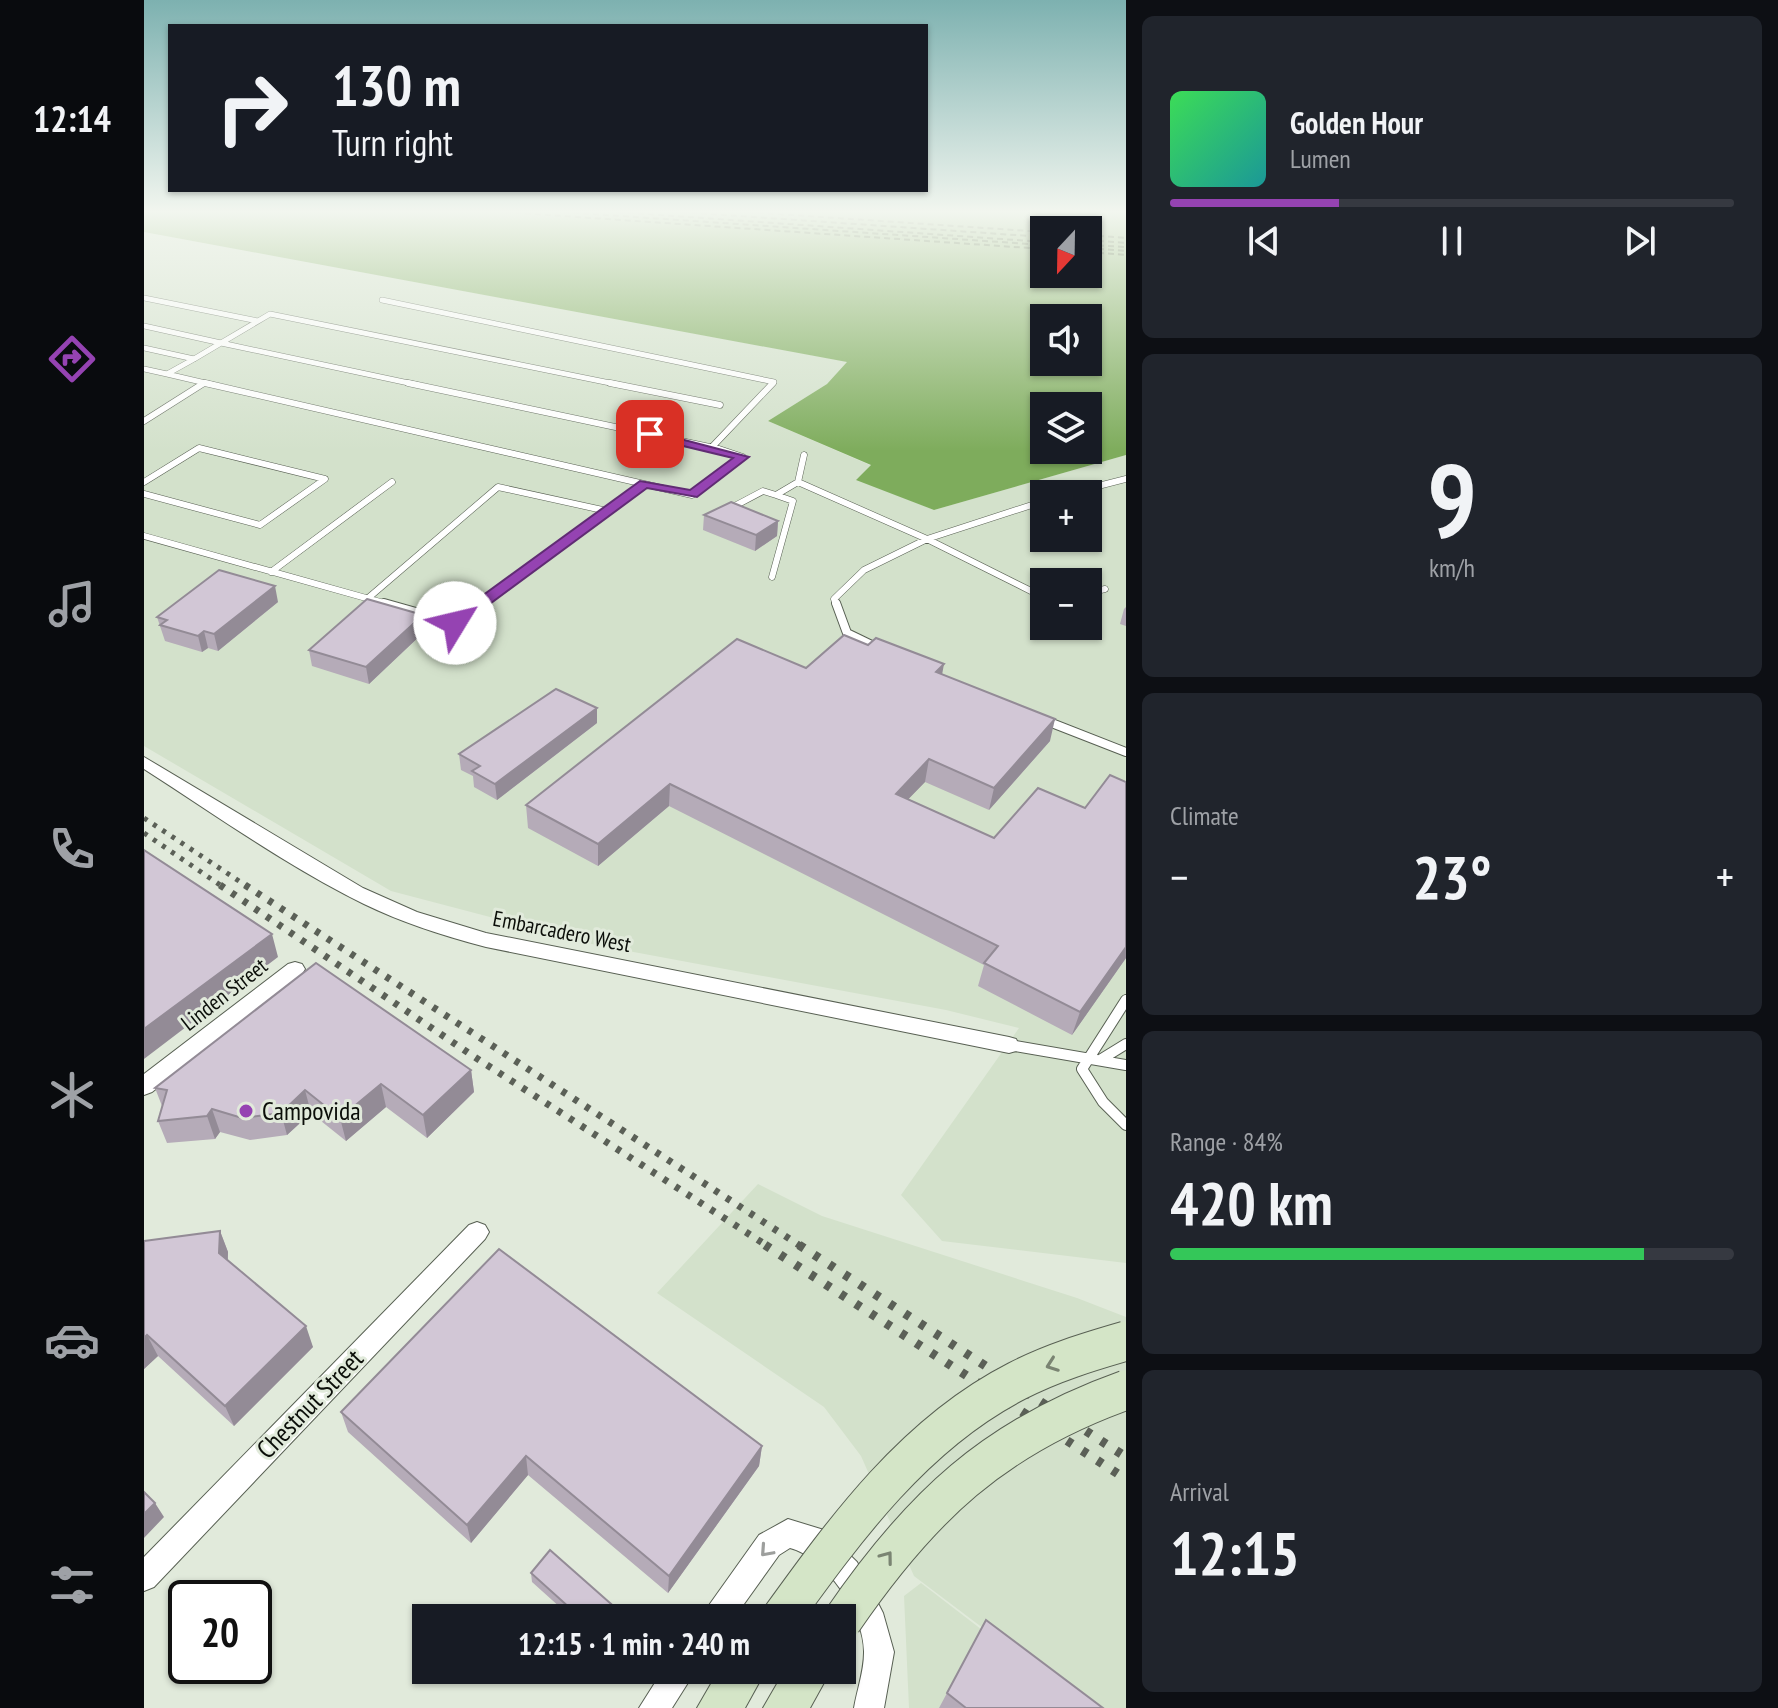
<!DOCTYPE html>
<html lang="en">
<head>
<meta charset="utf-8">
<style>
	body { margin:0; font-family:"PT Sans Narrow",sans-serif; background:#20242c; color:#f1f3f6; height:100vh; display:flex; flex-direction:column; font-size:30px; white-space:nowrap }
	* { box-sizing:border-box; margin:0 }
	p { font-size:26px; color:#9ea1a6 }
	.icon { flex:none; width:44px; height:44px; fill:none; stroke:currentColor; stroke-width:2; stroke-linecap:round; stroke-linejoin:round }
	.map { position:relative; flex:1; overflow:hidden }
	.sheet { display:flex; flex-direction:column; gap:16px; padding:16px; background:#0d0f14; width:652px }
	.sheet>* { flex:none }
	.banner { position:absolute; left:24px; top:24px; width:760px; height:168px; border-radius:0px; box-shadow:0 2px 6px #0004; background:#171b24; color:#f1f3f6; overflow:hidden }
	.needle { width:52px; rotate:202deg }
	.controls { position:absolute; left:886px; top:216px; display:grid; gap:16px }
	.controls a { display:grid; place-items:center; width:72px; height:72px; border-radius:0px; background:#171b24; box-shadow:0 2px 6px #0004; font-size:40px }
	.speed { position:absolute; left:24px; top:1580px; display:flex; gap:16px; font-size:40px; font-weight:700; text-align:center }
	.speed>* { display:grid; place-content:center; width:104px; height:104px; border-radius:50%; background:#171b24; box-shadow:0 2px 6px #0004; line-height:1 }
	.speed .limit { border:4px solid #111; border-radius:12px; background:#fff; color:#111 }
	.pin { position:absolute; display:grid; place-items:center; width:68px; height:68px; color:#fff; margin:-34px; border-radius:16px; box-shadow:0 4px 12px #0006 }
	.me { position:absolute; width:88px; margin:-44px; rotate:54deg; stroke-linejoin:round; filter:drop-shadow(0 0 6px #0008) }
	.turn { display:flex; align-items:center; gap:28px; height:168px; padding:0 32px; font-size:36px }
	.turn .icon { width:104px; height:104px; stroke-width:2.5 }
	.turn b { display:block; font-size:56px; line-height:68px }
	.big { font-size:60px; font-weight:700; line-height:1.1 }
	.sheet .widget { flex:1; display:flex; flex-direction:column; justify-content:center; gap:12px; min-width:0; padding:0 28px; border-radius:12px; background:#20242c }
	.sheet .dial { align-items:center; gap:0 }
	.dial b { font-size:104px; line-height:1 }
	.song { display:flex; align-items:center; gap:24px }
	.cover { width:96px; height:96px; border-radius:12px; background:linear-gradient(135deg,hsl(130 70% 55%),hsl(180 70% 35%)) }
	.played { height:8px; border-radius:4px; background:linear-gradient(90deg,#9543b2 30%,#363941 30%) }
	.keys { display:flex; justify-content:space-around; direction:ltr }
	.heat { display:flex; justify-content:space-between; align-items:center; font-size:44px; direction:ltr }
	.charge { height:12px; border-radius:6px; background:linear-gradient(90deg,#34c759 84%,#363941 0) }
	.trip { position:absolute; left:268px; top:1604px; width:444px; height:80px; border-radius:0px; background:#171b24; box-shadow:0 2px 6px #0004; font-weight:700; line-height:80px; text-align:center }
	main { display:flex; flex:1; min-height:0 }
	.tab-bar { display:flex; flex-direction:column; width:144px; justify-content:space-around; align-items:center; background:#090b0e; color:#9ea1a6 }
	.tab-bar .icon { width:56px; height:56px }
	.tab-bar .current { color:#9543b2 }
	.tab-bar b { font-size:36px; color:#f1f3f6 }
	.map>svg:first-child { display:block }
	.built { fill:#d3e1cb; fill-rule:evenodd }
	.water { fill:#7eac5c; fill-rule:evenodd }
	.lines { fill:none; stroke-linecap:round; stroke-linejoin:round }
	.ferry { stroke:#254206; stroke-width:2; stroke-dasharray:6 4; stroke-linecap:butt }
	.service-far3-casing { stroke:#586053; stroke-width:6 }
	.service-far2-casing { stroke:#586053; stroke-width:7 }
	.service-far1-casing { stroke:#586053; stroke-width:10 }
	.service-casing { stroke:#586053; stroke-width:12 }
	.minor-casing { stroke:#586053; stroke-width:2 }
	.secondary-casing { stroke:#586053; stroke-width:2 }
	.service-far3 { stroke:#fff; stroke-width:5 }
	.service-far2 { stroke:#fff; stroke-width:6 }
	.service-far1 { stroke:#fff; stroke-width:8 }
	.service { stroke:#fff; stroke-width:10 }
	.minor { fill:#fff; fill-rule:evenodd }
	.secondary { fill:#d4e5c7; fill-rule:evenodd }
	.rail-far2 { stroke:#5b6057; stroke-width:5; stroke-dasharray:4 7; stroke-linecap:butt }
	.rail-far1 { stroke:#5b6057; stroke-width:7; stroke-dasharray:5 9; stroke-linecap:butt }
	.rail { stroke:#5b6057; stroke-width:9; stroke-dasharray:6 12; stroke-linecap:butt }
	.secondary-bridge-casing { stroke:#586053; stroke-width:41; stroke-linecap:butt }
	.secondary-bridge { stroke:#d4e5c7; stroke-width:39 }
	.wall { fill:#b5abb8 }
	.shaded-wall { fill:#938b96 }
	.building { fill:#d2c7d6; stroke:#938b96; stroke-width:2 }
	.oneway { stroke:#7a8472 }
	.oneway2 { stroke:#9d9f9d }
	.route { fill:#9543b2; stroke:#612c74; stroke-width:2 }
	.poi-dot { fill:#9543b2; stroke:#e1eadb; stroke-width:3 }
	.labels { text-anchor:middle; stroke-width:6; stroke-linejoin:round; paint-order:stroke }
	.street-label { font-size:22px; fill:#0b0e09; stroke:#e1eadb }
	.near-poi-label { font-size:26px; fill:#0b0e09; stroke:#e1eadb; text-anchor:start }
	.near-street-label { font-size:26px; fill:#0b0e09; stroke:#e1eadb }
</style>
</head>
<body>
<main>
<nav class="tab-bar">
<b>12:14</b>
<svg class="icon current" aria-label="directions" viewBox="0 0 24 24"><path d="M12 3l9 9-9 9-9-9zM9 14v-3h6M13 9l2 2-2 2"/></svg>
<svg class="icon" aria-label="music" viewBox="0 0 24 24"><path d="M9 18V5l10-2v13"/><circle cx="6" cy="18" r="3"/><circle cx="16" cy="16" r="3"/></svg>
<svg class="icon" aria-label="phone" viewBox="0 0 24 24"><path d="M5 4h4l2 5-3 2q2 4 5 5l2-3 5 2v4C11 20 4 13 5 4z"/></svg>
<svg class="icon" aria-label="climate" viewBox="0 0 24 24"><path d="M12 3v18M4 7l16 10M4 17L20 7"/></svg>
<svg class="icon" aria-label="car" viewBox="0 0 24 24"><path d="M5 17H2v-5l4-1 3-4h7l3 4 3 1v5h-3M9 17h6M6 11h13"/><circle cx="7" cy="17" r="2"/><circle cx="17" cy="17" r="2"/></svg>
<svg class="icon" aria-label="filters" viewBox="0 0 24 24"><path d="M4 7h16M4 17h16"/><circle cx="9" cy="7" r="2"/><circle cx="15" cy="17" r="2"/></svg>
</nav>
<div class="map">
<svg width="982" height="1708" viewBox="0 0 982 1708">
	<rect width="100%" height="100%" fill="#e1eadb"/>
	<path class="built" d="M0 232 704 362 683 384 624 421 728 466 713 479 790 510 982 455V1263L798 1241 757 1195 875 1028 802 1010 452 945 247 891 0 746ZM900 494H944V538H900ZM900 582H944V626H900Z
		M614 1184 678 1216 933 1298 982 1317V1708H945L770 1576 717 1456 680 1407 513 1293Z
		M777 1583 940 1708H765L760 1596Z"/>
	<path class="water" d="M0 212H982V455L790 510 712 480 727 465 624 421 683 384 703 362 0 232ZM900 230H944V274H900ZM900 318H944V362H900ZM900 406H944V450H900Z"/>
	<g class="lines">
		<path class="ferry" d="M361 212 900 249
			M419 212 900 245
			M474 212 900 242
			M537 212 900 237
			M604 212 900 232
			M944 235 982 238
			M944 240 982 243
			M944 245 982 247
			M944 248 982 251
			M944 252 982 255"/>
		<g class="service-far3-casing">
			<path id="service-far3" d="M0 298 114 321
				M238 300 630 382 627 385
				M0 326 77 343 126 314 476 385
				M0 348 50 359
				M50 359 23 374 70 385
				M50 359 77 343 274 385
				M0 369 23 374
				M57 385 60 383"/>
		</g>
		<g class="service-far2-casing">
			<path id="service-far2" d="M61 383 548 495 599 457 575 449 264 383
				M466 383 576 405
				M0 421 60 383
				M568 447 629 383
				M660 455 654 482 783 539 900 501
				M0 482 55 448 181 479 116 525 0 494
				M923 494 982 479
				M585 509 619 491 632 495
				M0 536 247 605
				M127 572 248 482
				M628 577 649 501 632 495 654 482
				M944 593 961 589
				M223 599 354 487 463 511
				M335 605 500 484
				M692 605 690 599 720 570 783 539 887 591 900 593"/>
		</g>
		<g class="service-far1-casing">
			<path id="service-far1" d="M240 603 311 623 338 603
				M692 603 703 633 736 649
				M900 720 982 752"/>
		</g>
		<g class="service-casing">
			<path id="service" d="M982 1000 938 1069 959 1102 982 1125
				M865 1045 982 1065
				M956 1060 982 1044"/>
		</g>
		<g class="minor-casing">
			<path id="minor" d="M0 757 219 888 273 912 342 933 865 1037 872 1039 875 1045 872 1051 865 1053 342 947C300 936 259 923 220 904 144 867 72 815 0 769Z
				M151 962 158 964 161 969 158 974 8 1092 0 1095V1074L144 964Z
				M333 1222 341 1225 345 1232 341 1239 10 1587 0 1591V1557L325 1225Z
				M644 1519 680 1530 713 1562 739 1613 750 1652 740 1708H710C713 1690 720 1671 720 1653 721 1615 682 1557 646 1548L635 1555 590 1618H559L563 1608 615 1535Z
				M519 1670H552L528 1708H495Z"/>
		</g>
		<g class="secondary-casing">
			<path id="secondary" d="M575 1670H622L601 1708H553Z
				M641 1670H687L666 1708H619Z"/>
		</g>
		<use href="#service-far3" class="service-far3"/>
		<use href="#service-far2" class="service-far2"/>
		<use href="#service-far1" class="service-far1"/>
		<use href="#service" class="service"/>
		<use href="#minor" class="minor"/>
		<use href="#secondary" class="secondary"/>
		<path class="rail-far2" d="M0 818 104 887
			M0 833 79 887"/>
		<path class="rail-far1" d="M76 885 329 1056 625 1247
			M101 885 658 1247"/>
		<path class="rail" d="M621 1245 982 1479
			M655 1245 982 1457"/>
		<g class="secondary-bridge-casing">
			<path id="secondary-bridge" d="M637 1618C702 1528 771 1433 873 1381 908 1363 944 1352 982 1341
				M698 1621C776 1507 850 1437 982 1390"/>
		</g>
		<use href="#secondary-bridge" class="secondary-bridge"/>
	</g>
	<path class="wall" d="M560 515 634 521 633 536 611 551 559 530Z
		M134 602 74 651 64 648 58 652 21 641 13 617Z
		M982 607V626L976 624 980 609Z
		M902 626H931L924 634Z
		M281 631 225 684 168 666 165 650Z
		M662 668 798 674 906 741 845 810 781 782 764 799 982 958 928 1035 834 986 840 965 525 806 454 866 384 828 382 805Z
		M453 723 353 800 330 787 329 776 317 770 315 754Z
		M327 1070 330 1092 283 1138 242 1107 202 1141 167 1113 143 1135 106 1140 76 1132 71 1139 23 1143 14 1121 18 1106 11 1088Z
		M76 1231 84 1252V1261L169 1347 90 1426 14 1356 0 1369V1241Z
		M197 1412 618 1446 615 1466 524 1593 384 1475 327 1543 204 1432Z
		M387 1573 483 1618H428L388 1582Z
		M842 1620 959 1708H795Z"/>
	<path class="shaded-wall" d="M634 521 633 536 611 551 612 535Z
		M131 586 134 602 74 651 70 634Z
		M279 615 281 631 225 684 222 667Z
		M60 631 64 648 58 652 54 636Z
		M800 664 796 686 792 672Z
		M453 708V723L353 800 351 784Z
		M911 719 906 741 845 810 850 788Z
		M785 759 781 782 748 816 752 794Z
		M526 784 525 806 454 866V844Z
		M128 934 134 957 0 1059V1029Z
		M982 947V958L928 1035 936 1012Z
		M327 1070 330 1092 283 1138 279 1115Z
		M237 1084 242 1107 202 1141 196 1118Z
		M161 1090 167 1113 143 1135 137 1113Z
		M68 1109 76 1132 71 1139 63 1116Z
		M76 1231 84 1252 83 1275 75 1253Z
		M162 1326 169 1347 90 1426 81 1406Z
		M3 1335 14 1356 0 1369V1338Z
		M618 1446 615 1466 524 1593 525 1576Z
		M382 1456 384 1475 327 1543 323 1525Z
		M11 1503 20 1517 0 1538V1514Z"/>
	<path class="building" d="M587 502 634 521 612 535 560 515Z
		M75 570 131 586 70 634 60 631 54 636 16 625 23 620 13 617Z
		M223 599 279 615 222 667 165 650Z
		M700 635 724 645 732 638 800 664 792 672 911 719 850 788 785 759 752 794 850 838 894 788 941 808 966 775 982 782V947L936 1012 840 963 854 946 526 784 454 844 382 805 593 639 662 668Z
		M412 689 453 708 351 784 328 771 336 766 315 754Z
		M0 850 128 934 0 1029Z
		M172 963 327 1070 279 1115 237 1084 196 1118 161 1090 137 1113 98 1118 68 1109 63 1116 14 1121 23 1090 11 1088Z
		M76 1231 75 1253 162 1326 81 1406 3 1335 0 1338V1241Z
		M355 1249 618 1446 525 1576 382 1456 323 1525 197 1412Z
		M0 1492 11 1503 0 1514Z
		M406 1550 483 1618H437L387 1573Z
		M842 1620 959 1708H822L803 1693Z"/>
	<defs><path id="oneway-chevron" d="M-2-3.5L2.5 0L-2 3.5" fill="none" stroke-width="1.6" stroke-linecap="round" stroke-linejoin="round" transform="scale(2)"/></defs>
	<g class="oneway">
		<use href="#oneway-chevron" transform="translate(908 1365) rotate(160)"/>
		<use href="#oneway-chevron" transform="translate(743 1557) rotate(-53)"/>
	</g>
	<use class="oneway2" href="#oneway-chevron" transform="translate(622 1551) rotate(132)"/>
	<linearGradient id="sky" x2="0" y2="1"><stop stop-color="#7db1b0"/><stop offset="0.47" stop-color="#f2f6ef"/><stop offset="1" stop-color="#f2f6ef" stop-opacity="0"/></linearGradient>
	<rect width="982" height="451" fill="url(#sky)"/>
	<path class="route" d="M506 431 605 457 553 497 503 488 316 626H305V620L496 481 546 490 589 458 502 437 500 434Z"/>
	<circle class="poi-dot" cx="102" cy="1111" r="8"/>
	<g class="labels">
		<g class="street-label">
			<text transform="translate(418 931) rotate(11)" y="8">Embarcadero West</text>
			<text transform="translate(80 994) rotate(-38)" y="8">Linden Street</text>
		</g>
		<g class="near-poi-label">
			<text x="118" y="1120">Campovida</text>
		</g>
		<g class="near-street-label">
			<text transform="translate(166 1404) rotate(-46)" y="9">Chestnut Street</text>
		</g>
	</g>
</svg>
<div class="controls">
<a><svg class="needle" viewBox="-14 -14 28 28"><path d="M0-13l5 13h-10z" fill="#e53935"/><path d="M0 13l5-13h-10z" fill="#9ea1a6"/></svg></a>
<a><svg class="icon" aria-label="sound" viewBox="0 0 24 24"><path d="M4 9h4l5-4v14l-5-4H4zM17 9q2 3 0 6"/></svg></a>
<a><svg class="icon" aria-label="layers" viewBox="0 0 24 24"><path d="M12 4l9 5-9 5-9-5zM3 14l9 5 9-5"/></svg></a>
<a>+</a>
<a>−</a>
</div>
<div class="speed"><div class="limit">20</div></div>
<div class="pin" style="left:506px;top:434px;background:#d93025"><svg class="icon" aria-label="arrive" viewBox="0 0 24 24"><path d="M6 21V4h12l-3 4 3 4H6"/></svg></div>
<svg class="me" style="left:311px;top:623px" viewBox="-20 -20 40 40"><circle r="19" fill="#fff"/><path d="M0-13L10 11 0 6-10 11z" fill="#9543b2"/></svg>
<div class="trip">12:15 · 1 min · 240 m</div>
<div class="banner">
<div class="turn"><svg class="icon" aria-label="right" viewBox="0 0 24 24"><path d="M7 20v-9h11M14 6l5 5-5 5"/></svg><div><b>130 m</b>Turn right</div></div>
</div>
</div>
<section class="sheet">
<div class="widget">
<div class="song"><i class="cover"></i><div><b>Golden Hour</b><p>Lumen</p></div></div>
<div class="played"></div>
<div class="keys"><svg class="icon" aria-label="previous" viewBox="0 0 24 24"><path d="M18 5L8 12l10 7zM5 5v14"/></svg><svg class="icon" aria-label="pause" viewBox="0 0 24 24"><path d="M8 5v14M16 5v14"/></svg><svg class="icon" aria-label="next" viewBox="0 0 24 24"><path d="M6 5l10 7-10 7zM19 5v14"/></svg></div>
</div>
<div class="widget dial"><b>9</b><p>km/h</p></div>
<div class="widget"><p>Climate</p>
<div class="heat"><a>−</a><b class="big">23°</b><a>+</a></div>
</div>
<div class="widget"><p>Range · 84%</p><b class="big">420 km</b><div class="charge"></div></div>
<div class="widget"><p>Arrival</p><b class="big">12:15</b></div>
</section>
</main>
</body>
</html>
